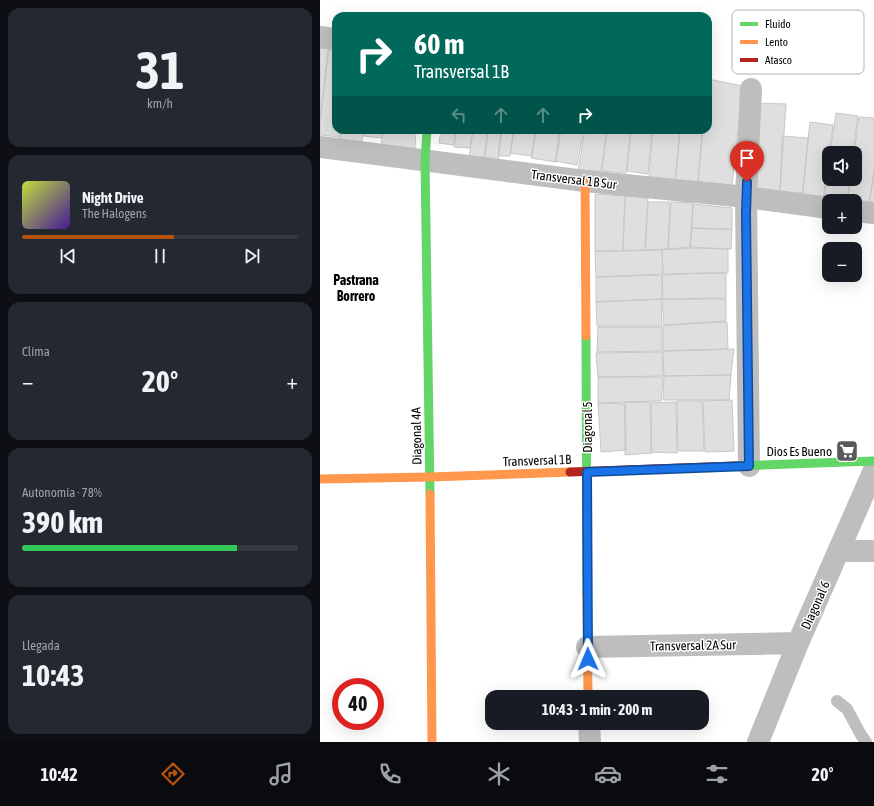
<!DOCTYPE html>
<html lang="es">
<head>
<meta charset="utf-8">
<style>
	body { margin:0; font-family:"Asap Condensed",sans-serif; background:#242831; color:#f1f3f6; height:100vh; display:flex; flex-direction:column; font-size:15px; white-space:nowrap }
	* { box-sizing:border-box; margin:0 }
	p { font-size:13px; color:#9ea1a6 }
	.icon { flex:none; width:22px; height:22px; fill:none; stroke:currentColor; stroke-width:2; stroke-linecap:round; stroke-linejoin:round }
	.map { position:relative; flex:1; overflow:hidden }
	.drawer { display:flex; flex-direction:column; gap:8px; padding:8px; background:#0d0f14; width:320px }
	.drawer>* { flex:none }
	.guide { position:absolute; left:12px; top:12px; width:380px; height:122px; border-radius:12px; box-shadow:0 4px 16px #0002; background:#00695c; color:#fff; overflow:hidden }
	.buttons { position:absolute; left:502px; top:146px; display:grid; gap:8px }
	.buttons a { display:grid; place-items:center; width:40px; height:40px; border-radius:8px; background:#171b24; box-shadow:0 4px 16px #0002; font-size:20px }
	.speed { position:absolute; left:12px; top:678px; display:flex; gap:8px; font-size:20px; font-weight:700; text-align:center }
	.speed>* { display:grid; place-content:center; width:52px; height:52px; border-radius:50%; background:#171b24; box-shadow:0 4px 16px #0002; line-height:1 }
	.speed .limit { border:6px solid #d22; background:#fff; color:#111 }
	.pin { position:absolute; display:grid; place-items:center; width:34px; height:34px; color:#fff; margin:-41px -17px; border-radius:50% 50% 50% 0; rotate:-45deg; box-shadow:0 0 4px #0007 }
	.pin .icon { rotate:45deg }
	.me { position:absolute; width:44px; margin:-22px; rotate:359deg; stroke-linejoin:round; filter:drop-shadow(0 0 3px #0008) }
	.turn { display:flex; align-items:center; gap:14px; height:84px; padding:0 16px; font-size:18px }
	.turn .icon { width:52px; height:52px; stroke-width:2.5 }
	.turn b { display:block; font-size:28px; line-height:34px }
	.lanes { display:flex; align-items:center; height:38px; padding:0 16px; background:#0003; justify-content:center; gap:20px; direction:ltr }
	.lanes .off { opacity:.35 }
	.big { font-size:30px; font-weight:700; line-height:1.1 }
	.drawer .card { flex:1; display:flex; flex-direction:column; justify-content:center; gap:6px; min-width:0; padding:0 14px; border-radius:12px; background:#242831 }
	.drawer .dial { align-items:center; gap:0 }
	.dial b { font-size:52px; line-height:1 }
	.song { display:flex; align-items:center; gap:12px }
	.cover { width:48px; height:48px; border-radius:6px; background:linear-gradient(135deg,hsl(70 70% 55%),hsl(260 70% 35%)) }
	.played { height:4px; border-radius:2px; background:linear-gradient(90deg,#b45309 55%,#363941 55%) }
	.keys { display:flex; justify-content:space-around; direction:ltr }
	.heat { display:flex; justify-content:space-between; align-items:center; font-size:22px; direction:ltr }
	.charge { height:6px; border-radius:3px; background:linear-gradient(90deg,#34c759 78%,#363941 0) }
	.trip { position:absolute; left:165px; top:690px; width:224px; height:40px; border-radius:12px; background:#171b24; box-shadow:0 4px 16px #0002; font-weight:700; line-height:40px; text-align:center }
	.dock { display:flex; height:64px; justify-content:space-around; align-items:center; background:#090b0e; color:#9ea1a6 }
	.dock .icon { width:28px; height:28px }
	.dock .current { color:#b45309 }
	.dock b { font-size:18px; color:#f1f3f6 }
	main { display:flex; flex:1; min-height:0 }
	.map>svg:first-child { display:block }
	.building { fill:#dfdfdf; stroke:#c7c7c7 }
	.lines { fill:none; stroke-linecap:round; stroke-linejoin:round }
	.lane { stroke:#bebebe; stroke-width:12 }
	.street { stroke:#bebebe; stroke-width:22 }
	.fast { stroke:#63d668; stroke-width:9 }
	.slow { stroke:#ff974d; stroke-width:9 }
	.jam { stroke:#b3261e; stroke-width:9 }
	.route-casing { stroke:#114b97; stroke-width:10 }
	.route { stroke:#1a73e8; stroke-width:7 }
	.labels { text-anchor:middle; stroke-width:3; stroke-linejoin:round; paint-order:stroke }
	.street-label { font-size:13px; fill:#000; stroke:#fff }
	.poi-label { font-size:13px; fill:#000; stroke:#fff; text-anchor:end }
	.neighbourhood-label { font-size:14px; font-weight:bold; fill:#000; stroke:#fff }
	.key { fill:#fff; stroke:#b2b2b2; stroke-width:1 }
	.key-label { font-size:11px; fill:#000 }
</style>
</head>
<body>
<main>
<section class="drawer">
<div class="card dial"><b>31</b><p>km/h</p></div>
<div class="card">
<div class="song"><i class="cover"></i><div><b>Night Drive</b><p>The Halogens</p></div></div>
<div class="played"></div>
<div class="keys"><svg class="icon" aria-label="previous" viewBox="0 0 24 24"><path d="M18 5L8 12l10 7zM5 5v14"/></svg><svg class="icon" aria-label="pause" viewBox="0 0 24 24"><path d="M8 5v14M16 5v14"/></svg><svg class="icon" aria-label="next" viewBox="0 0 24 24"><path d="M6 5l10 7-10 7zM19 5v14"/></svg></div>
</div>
<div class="card"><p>Clima</p>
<div class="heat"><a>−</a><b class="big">20°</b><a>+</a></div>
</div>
<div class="card"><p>Autonomía · 78%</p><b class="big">390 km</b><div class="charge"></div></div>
<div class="card"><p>Llegada</p><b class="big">10:43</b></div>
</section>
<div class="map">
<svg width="554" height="742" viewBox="0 0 554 742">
	<rect width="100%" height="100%" fill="#fff"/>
	<path class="building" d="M0 48 9 49 0 122Z
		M8 50H16V130H21L20 137 0 135V122Z
		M388 79 423 86 412 185 378 182 383 130H388Z
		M437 103 466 104 460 192 434 189Z
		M516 113 538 116 533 153H510Z
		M539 117 554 118V171L549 204 535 201H527L530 179H535V153H534Z
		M490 122 513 125 503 200 482 196Z
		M21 130H43L42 142 20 141Z
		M43 130H63L62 138 43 136Z
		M63 130H96L95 148 61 147Z
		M121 130H136L134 145 119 143Z
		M136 130H153L150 148 134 147Z
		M153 130H168L164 159 149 158Z
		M168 130H182L178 161 165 158Z
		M181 130H194L190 156H178Z
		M194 130H216L212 156 190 153Z
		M216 130H241L236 162 211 158Z
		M240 130H264L257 165 235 161Z
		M265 130H287L281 171H258Z
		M287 130H311L306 173 282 171Z
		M311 130H332L328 174 307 171Z
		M333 130H360L355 181 329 178Z
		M360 130H382L378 182 355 183Z
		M462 136 488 138 483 193 460 192Z
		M509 161V179H530L527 201 504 199Z
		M554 172V206L549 205Z
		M275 194 305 196 303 251H275Z
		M305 196 328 198 325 250 303 251Z
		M328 202H350L348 249 325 250Z
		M351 202 373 203 370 247 348 249Z
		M373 204 412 208V229L372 228Z
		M372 228 412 230 411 249 370 247Z
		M369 248 408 249V273L343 274 342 250Z
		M342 250 343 274 276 277 275 251Z
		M381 273H406V298L343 299 342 275Z
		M342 275V299L276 302V277Z
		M341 299 342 326H277L276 302Z
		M342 299H406V321L344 325Z
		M407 322 408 349 343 351V326L378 323Z
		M278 327H342V351L277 352Z
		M414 349 411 375 344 376 343 351Z
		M342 352 343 376 278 377 276 353Z
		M411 375 409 400H343L344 376Z
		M278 377H343L341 401 278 403Z
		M412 400 414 451 385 452 383 401Z
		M357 401H382L384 451H358Z
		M305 402H330L332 453 305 455Z
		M356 402 357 453 331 452V403Z
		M278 403 305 404 306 450 281 452Z"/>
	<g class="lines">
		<path class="lane" d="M517 701 527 709 541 735 546 742"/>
		<path class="street" d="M0 37 16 39
			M0 147 265 181 426 197 509 208
			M535 211 554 213
			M429 466 426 197 431 89
			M519 551H554
			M267 647 478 643
			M269 723 270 742
			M438 742 478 643 554 470"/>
		<path class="fast" d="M107 130 105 161 110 494
			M266 336 267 594
			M416 466 554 461"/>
		<path class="slow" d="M265 181 266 336
			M0 479 110 477 250 472
			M110 494 112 742
			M267 594 268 697"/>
		<path class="jam" d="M250 472 416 466"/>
	</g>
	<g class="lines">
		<g class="route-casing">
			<path id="route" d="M268 659 267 472 429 466 426 213 427 182"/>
		</g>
		<use href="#route" class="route"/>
	</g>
	<defs>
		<g id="supermarket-square" transform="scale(1.15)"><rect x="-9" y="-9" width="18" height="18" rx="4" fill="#595959" stroke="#fff"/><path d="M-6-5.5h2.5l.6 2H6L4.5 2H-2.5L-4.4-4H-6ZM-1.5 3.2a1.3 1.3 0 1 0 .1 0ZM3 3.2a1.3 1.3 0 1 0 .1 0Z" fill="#fff"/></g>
	</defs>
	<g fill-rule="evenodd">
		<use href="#supermarket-square" x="527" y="451"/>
	</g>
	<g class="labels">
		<g class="street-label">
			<text transform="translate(254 179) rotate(7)" y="5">Transversal 1B Sur</text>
			<text transform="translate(267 427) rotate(-90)" y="5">Diagonal 5</text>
			<text transform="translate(96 436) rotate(-91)" y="5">Diagonal 4A</text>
			<text transform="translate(217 460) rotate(-2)" y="5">Transversal 1B</text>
			<text transform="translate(495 605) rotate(-66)" y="5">Diagonal 6</text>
			<text transform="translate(373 645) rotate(-1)" y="5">Transversal 2A Sur</text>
		</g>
		<g class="poi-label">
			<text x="512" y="456">Dios Es Bueno</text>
		</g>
		<g class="neighbourhood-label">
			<text x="36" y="285">Pastrana<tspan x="36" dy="16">Borrero</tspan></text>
		</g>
	</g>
	<rect x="412" y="10" width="132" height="64" rx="6" class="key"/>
	<rect x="420" y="22" width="18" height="4" fill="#63d668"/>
	<rect x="420" y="40" width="18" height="4" fill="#ff974d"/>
	<rect x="420" y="58" width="18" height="4" fill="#b3261e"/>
	<g class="key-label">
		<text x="445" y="28">Fluido</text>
		<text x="445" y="46">Lento</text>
		<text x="445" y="64">Atasco</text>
	</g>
</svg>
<div class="buttons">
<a><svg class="icon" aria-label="sound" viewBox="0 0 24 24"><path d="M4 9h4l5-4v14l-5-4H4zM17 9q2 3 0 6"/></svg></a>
<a>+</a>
<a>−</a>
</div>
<div class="speed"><div class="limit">40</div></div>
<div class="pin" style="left:427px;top:182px;background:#d93025"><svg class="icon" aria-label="arrive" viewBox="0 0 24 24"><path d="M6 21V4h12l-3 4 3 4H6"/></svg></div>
<svg class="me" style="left:268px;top:659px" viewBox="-20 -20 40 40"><path d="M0-17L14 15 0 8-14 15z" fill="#1a73e8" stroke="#fff" stroke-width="4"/></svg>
<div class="trip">10:43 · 1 min · 200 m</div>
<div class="guide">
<div class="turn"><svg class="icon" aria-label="right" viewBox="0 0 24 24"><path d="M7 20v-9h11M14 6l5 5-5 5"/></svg><div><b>60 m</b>Transversal 1B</div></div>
<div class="lanes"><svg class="icon off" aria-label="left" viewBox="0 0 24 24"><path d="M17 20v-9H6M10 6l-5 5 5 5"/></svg><svg class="icon off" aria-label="ahead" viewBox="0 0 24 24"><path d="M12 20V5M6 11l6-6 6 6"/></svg><svg class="icon off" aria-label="ahead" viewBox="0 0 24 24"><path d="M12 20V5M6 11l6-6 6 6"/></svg><svg class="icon" aria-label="right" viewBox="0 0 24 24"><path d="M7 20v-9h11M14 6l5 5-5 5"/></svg></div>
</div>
</div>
</main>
<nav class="dock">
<b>10:42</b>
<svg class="icon current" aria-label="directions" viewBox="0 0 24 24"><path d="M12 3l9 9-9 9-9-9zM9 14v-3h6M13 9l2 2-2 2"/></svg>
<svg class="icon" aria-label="music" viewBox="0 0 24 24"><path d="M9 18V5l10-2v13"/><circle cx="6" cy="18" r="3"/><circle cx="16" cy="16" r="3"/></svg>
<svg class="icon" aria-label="phone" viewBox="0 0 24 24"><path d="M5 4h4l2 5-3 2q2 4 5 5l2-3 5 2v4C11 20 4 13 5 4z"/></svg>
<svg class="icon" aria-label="climate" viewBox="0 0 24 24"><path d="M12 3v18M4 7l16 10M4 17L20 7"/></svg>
<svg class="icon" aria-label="car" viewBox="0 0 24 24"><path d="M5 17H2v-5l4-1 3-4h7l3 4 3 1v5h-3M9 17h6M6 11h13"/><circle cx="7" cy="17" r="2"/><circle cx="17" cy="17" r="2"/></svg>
<svg class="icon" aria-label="filters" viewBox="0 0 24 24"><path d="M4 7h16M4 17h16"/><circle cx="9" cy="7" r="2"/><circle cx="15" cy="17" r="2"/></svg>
<b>20°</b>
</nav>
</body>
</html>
